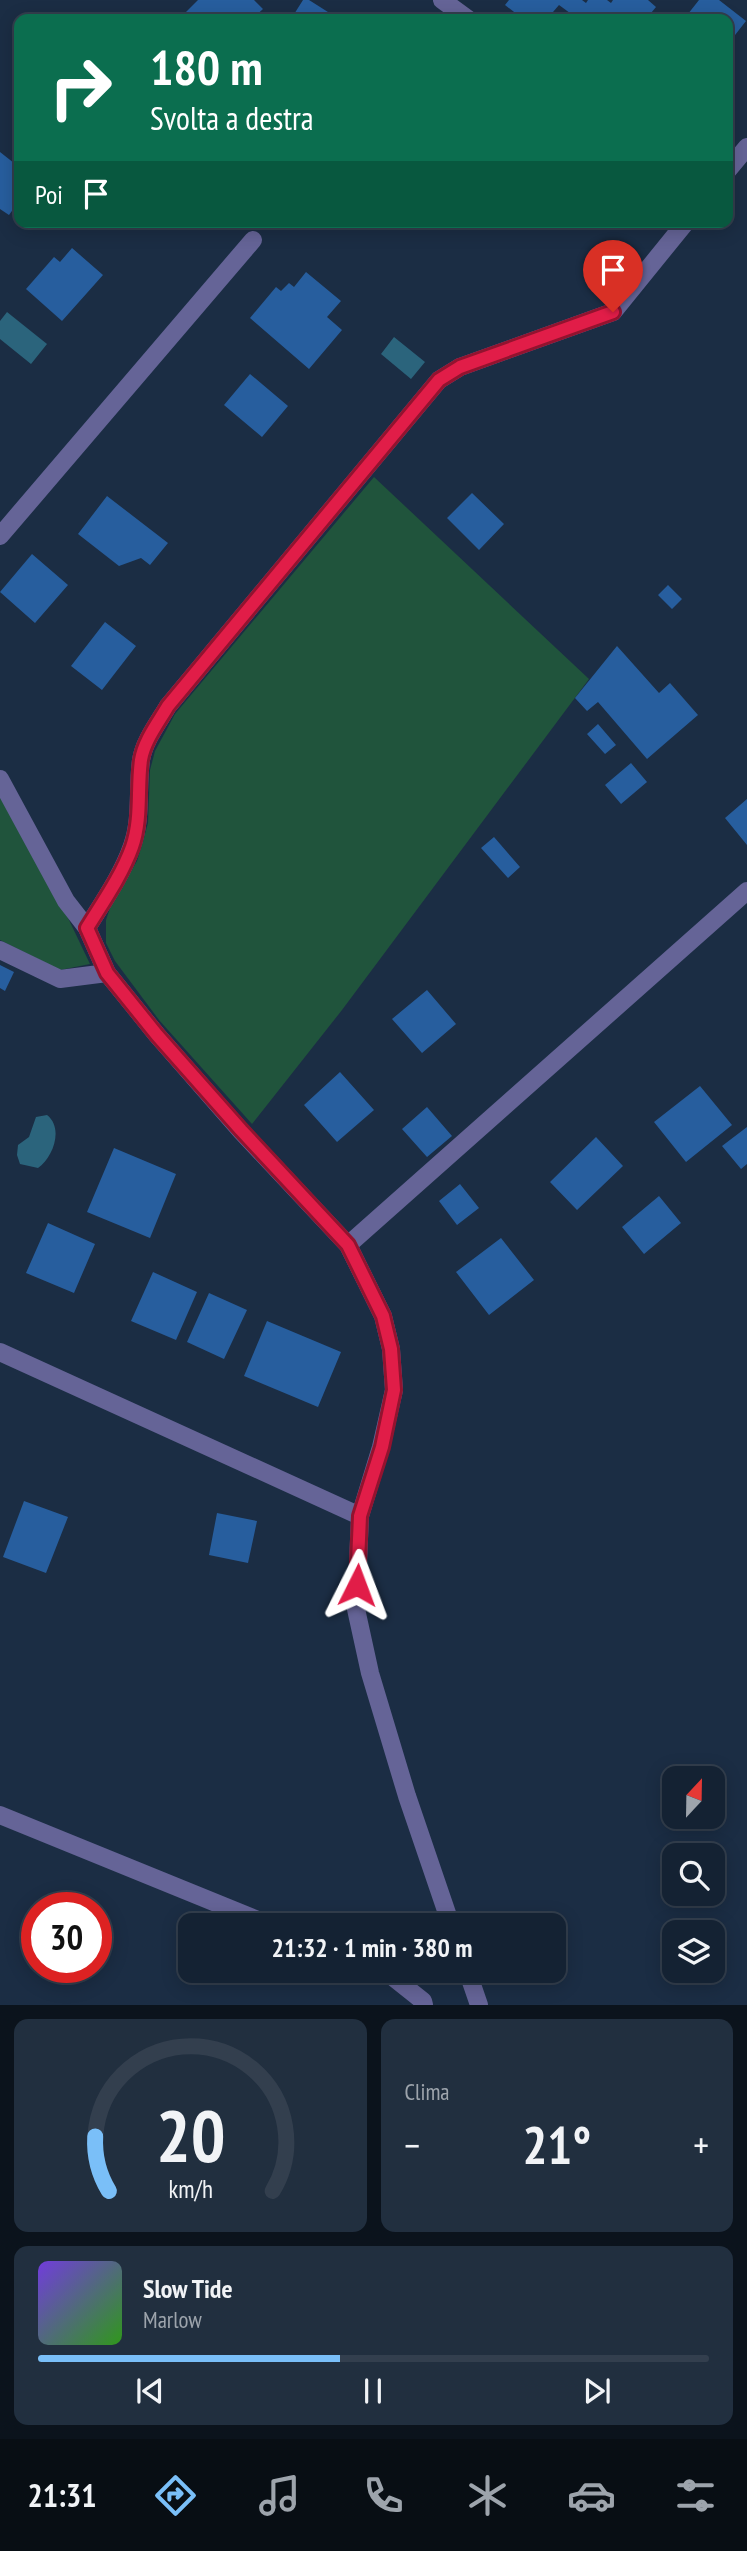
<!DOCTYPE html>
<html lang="it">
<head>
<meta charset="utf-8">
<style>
	body { margin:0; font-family:"PT Sans Narrow",sans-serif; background:#212f3f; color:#f1f3f6; height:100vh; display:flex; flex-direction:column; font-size:26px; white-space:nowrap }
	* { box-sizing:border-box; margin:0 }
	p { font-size:23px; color:#9da4ac }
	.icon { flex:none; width:38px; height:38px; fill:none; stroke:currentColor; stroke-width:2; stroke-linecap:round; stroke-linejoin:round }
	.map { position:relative; height:2005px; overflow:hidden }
	.sheet { display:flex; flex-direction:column; gap:14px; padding:14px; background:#0b131c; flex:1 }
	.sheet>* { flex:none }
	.hud { position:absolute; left:14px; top:14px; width:719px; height:214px; border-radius:14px; box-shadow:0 4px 18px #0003,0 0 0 2px #333f4e; background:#0b6e4f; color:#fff; overflow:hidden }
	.needle { width:46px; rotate:22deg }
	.tools { position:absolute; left:662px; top:1766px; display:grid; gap:14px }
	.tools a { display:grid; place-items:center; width:63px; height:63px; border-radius:14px; background:#142233; box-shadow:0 4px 18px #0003,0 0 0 2px #333f4e; font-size:35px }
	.speed { position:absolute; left:21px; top:1892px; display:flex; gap:14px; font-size:35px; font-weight:700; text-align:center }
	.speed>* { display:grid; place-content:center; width:91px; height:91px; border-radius:50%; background:#142233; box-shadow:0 4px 18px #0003,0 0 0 2px #333f4e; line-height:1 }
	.speed .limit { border:10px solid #d22; background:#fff; color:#111 }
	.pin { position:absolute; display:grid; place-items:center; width:60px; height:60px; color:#fff; margin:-72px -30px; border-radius:50% 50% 50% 0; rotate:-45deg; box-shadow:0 0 7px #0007 }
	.pin .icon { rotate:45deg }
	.me { position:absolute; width:77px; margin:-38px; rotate:3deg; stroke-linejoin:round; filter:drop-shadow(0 0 5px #0008) }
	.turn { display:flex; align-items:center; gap:24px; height:147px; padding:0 21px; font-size:32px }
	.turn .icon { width:91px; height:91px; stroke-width:2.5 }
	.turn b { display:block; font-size:49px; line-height:60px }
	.then { display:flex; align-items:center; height:66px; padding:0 21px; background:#0003; gap:14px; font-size:26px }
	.big { font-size:52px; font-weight:700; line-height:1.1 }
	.sheet .card { flex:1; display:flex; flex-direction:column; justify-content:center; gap:10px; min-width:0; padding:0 24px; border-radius:14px; background:#212f3f }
	.sheet .dial { align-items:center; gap:0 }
	.dial svg { height:182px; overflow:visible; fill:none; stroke:#333f4e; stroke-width:7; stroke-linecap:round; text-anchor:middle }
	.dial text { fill:#f1f3f6; stroke:none }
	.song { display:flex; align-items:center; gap:21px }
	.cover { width:84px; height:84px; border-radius:10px; background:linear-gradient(135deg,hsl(260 70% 55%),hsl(110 70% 35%)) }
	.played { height:7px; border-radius:4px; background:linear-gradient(90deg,#7abff8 45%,#333f4e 45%) }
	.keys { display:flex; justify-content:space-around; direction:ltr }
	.heat { display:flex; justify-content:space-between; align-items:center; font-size:38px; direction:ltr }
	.sheet .tiles { flex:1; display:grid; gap:14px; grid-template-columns:1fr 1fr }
	.card:last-child { grid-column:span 2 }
	.trip { position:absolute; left:178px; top:1913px; width:388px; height:70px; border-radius:14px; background:#142233; box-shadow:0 4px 18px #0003,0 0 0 2px #333f4e; font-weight:700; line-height:70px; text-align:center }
	.tabs { display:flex; height:112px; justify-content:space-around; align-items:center; background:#080e14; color:#9da4ac }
	.tabs .icon { width:49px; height:49px }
	.tabs .on { color:#7abff8 }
	.tabs b { font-size:32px; color:#f1f3f6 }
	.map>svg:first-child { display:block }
	.green { fill:#20543c }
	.water { fill:#2b647c }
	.building { fill:#275e9e }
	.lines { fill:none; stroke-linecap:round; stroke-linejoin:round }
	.street { stroke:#656497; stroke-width:18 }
	.route-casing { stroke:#92132f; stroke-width:18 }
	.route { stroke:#e11d48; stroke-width:12 }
</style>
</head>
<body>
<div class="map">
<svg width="747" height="2005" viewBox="0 0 747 2005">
	<rect width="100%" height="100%" fill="#1b2d44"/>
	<path class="green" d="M374 477 589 679 342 1010 252 1124 159 1020 115 961 106 943V920L112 902 137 861 143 841 148 823 150 770 155 751 175 714Z
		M0 797 69 920 90 964 60 970 0 940Z"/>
	<path class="water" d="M7 312 47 344 31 364 0 339V321Z
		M394 337 425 362 411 379 381 354Z
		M47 1115C64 1128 53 1158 38 1168L20 1164 17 1155 18 1145 29 1137 36 1117Z"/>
	<path class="building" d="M198 0H254L263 9 252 19H183L181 17Z
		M303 0H309L339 19H291Z
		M509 0H582L586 3 588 0H607L611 3 613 0H648L656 7 646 19H571L574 16 559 5 547 19H523L505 5Z
		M699 0H719L746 21 728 44V19H684Z
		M0 152 19 167V201L9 215 0 209Z
		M72 248 103 275 62 321 26 289 54 257 60 262Z
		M306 272 341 301 327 317 342 330 309 369 250 318 276 287 281 291 289 283 294 287Z
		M250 374 288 406 262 437 224 405Z
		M472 493 504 524 479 550 447 518Z
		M107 496 168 543 150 565 141 558 119 566 78 534Z
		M32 554 68 585 35 623 0 592Z
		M668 585 682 599 672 609 658 595Z
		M105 622 136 646 102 690 71 666Z
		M617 646 659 693 670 683 698 715 647 759 598 702 587 711 575 698Z
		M598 724 616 745 605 754 587 734Z
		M631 763 647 782 621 804 605 785Z
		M747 799V845L725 818Z
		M494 837 520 867 508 878 481 848Z
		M0 965 14 972 5 991 0 988Z
		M427 990 456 1024 422 1053 392 1019Z
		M340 1072 374 1110 337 1142 304 1105Z
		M700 1086 732 1125 686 1162 654 1122Z
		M427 1107 452 1136 427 1157 402 1129Z
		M747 1127V1164L741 1169 722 1146Z
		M596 1137 623 1166 577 1210 550 1182Z
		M114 1148 176 1174 150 1238 87 1212Z
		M460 1184 479 1208 457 1225 439 1201Z
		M659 1196 681 1223 644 1254 622 1227Z
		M48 1223 95 1244 74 1293 26 1273Z
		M501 1238 534 1280 489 1315 456 1272Z
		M153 1272 197 1292 176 1340 131 1321Z
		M209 1293 247 1310 224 1359 187 1342Z
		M267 1321 341 1352 318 1407 244 1376Z
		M24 1501 68 1517 46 1573 3 1557Z
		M217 1513 257 1521 248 1563 209 1555Z"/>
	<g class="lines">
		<path class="street" d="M442 0 468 19
			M728 170 747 147
			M0 536 253 240
			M0 779 66 901 87 928
			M0 950 60 979 107 973
			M348 1245 747 891
			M0 1352 360 1516
			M0 1815 270 1925
			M451 1925 407 1796 370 1673 356 1609 360 1516 381 1447 394 1390 391 1349 383 1316 348 1245 241 1131 157 1035 107 973 87 928C103 902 122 875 132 846 142 818 137 789 141 760 144 741 158 723 168 706L439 380 460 367 613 312 686 222
			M381 1970 389 1974 423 2001 424 2005
			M467 1970 479 2005"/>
	</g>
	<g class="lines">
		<g class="route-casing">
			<path id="route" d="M357 1585 360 1516 382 1447 394 1390 391 1349 383 1316 348 1245 241 1130 157 1035 107 973 87 928C103 902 122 875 132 847 142 818 137 789 141 760 144 741 158 723 168 706L439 380 460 367 613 312"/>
		</g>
		<use href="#route" class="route"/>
	</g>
</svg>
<div class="tools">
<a><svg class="needle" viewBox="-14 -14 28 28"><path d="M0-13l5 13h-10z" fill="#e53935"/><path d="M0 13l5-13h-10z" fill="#9da4ac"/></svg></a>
<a><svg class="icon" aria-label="search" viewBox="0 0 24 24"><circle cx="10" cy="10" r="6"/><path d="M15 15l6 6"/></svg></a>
<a><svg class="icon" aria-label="layers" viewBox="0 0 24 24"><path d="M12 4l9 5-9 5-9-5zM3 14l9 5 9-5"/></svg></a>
</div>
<div class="speed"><div class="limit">30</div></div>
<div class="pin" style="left:613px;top:312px;background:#d93025"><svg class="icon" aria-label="arrive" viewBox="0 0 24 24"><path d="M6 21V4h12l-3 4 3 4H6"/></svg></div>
<svg class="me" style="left:357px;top:1585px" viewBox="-20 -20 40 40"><path d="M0-17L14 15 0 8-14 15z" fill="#e11d48" stroke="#fff" stroke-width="4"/></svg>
<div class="trip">21:32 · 1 min · 380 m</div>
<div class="hud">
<div class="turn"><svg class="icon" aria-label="right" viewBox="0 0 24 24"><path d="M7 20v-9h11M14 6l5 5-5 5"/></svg><div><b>180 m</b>Svolta a destra</div></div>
<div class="then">Poi<svg class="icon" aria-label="arrive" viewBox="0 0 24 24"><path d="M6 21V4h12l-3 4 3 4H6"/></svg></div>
</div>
</div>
<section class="sheet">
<div class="tiles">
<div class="card dial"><svg viewBox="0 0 100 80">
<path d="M14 69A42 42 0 1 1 86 69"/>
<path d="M14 69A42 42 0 0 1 8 45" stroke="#7abff8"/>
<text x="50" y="56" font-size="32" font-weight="700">20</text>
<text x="50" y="72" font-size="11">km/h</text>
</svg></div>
<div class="card"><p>Clima</p>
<div class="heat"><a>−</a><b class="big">21°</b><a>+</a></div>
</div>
<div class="card">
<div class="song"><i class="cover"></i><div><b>Slow Tide</b><p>Marlow</p></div></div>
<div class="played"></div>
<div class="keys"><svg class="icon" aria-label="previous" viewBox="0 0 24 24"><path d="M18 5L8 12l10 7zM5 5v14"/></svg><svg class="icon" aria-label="pause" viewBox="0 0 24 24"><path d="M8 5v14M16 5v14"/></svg><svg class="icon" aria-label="next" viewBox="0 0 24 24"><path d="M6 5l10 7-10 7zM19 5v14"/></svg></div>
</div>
</div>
</section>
<nav class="tabs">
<b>21:31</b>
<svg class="icon on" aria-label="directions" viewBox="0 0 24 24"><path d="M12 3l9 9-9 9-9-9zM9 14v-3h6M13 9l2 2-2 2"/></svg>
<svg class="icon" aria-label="music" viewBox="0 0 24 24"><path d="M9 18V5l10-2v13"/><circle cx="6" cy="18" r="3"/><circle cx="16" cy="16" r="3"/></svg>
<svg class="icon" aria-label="phone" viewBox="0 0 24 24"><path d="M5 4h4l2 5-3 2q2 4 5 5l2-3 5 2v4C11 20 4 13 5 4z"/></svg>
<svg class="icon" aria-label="climate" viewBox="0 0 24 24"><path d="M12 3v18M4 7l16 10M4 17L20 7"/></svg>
<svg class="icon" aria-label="car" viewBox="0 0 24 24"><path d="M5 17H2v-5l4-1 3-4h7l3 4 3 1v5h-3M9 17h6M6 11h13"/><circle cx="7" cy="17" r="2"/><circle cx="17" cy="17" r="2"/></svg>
<svg class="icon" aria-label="filters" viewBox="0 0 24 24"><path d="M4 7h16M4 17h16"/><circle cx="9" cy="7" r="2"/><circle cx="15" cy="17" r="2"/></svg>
</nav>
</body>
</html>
